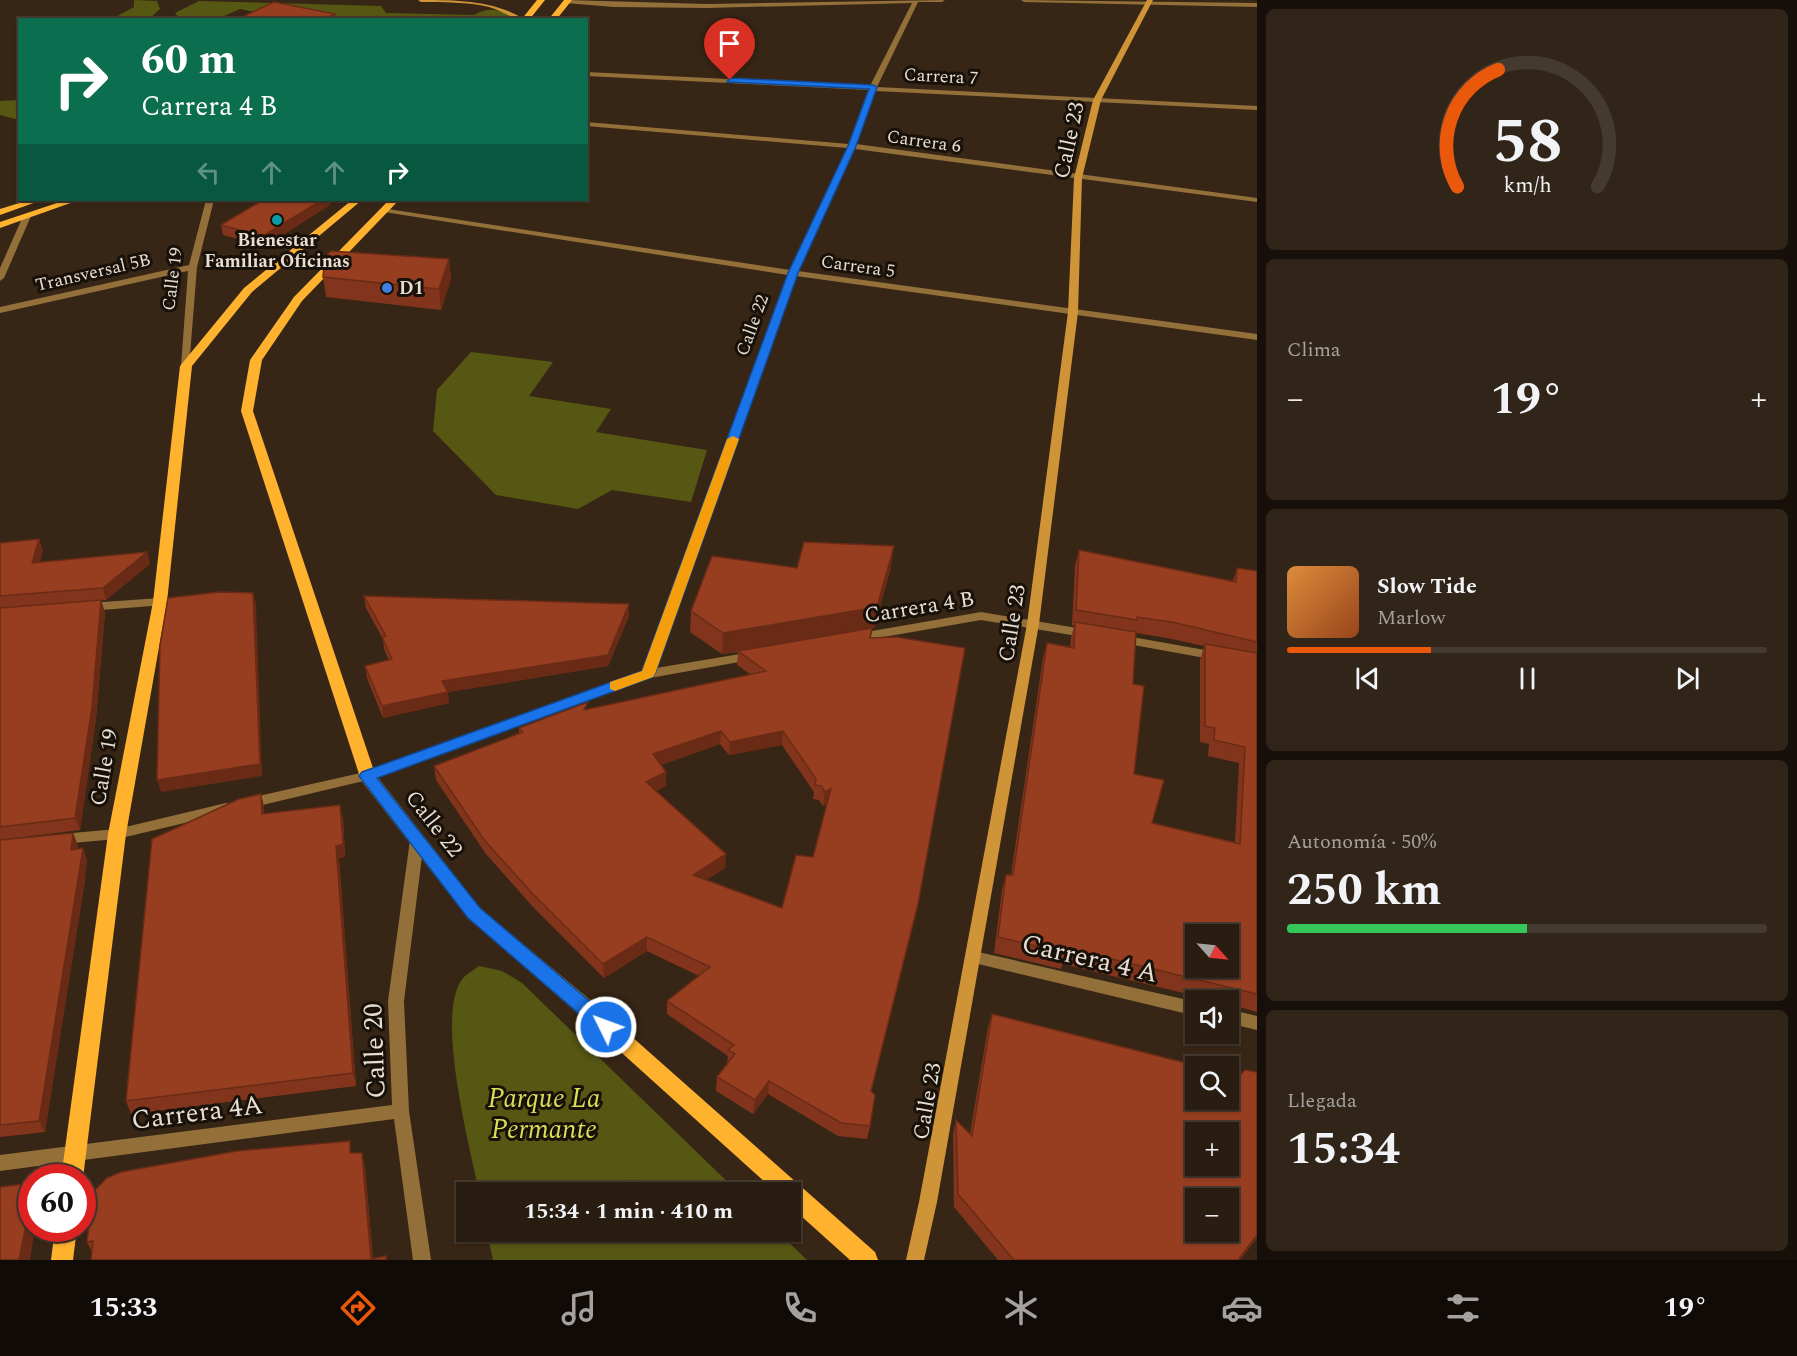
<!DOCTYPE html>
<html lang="es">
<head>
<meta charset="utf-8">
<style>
	body { margin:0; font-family:Spectral,serif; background:#312519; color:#f1f3f6; height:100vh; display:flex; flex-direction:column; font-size:22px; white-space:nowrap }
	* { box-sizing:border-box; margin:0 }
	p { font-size:20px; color:#a5a19f }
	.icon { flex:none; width:33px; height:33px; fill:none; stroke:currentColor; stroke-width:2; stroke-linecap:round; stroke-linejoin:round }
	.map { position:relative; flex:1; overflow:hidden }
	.panel { display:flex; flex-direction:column; gap:9px; padding:9px; background:#170f09; width:540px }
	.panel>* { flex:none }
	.banner { position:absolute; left:18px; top:18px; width:570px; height:183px; border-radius:0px; box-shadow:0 2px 4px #0004,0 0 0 2px #453a30; background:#0b6e4f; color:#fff; overflow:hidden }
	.needle { width:39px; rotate:117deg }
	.controls { position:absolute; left:1185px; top:924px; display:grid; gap:12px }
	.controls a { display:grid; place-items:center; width:54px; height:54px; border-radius:0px; background:#291c10; box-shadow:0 2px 4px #0004,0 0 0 2px #453a30; font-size:30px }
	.speed { position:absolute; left:18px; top:1164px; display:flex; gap:12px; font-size:30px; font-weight:700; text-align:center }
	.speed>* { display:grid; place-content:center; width:78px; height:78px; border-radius:50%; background:#291c10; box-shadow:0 2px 4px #0004,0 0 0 2px #453a30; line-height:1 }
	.speed .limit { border:9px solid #d22; background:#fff; color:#111 }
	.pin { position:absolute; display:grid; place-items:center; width:51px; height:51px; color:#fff; margin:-62px -26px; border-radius:50% 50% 50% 0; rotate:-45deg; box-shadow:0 0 6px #0007 }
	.pin .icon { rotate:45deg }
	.me { position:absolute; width:66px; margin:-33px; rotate:312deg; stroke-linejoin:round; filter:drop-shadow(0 0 4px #0008) }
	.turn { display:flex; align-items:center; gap:21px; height:126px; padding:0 24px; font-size:27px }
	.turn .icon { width:78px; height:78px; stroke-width:2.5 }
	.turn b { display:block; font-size:42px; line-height:51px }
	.lanes { display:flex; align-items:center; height:57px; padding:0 24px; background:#0003; justify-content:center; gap:30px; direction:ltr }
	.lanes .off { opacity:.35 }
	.big { font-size:45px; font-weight:700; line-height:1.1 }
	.panel .tile { flex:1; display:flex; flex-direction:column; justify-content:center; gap:9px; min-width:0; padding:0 21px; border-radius:9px; background:#312519 }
	.panel .dial { align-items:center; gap:0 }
	.dial svg { height:156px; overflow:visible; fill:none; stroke:#453a30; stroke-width:7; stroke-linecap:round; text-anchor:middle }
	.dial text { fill:#f1f3f6; stroke:none }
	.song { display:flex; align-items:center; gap:18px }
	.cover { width:72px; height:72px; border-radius:9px; background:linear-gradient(135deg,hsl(30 70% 55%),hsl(20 70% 35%)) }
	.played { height:6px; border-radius:3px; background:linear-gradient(90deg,#ea580c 30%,#453a30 30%) }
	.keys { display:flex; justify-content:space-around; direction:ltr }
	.heat { display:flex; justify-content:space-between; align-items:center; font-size:33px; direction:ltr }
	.charge { height:9px; border-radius:4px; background:linear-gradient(90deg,#34c759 50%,#453a30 0) }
	.trip { position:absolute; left:456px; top:1182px; width:345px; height:60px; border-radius:0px; background:#291c10; box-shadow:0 2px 4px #0004,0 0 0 2px #453a30; font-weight:700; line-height:60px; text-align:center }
	.tab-bar { display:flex; height:96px; justify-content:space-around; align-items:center; background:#100b06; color:#a5a19f }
	.tab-bar .icon { width:42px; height:42px }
	.tab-bar .selected { color:#ea580c }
	.tab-bar b { font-size:27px; color:#f1f3f6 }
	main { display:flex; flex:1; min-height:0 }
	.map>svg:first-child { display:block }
	.green { fill:#565713 }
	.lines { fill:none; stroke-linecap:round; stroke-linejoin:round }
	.street { fill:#936f39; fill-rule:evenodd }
	.secondary { fill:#cf9437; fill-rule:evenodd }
	.primary { fill:#feb22e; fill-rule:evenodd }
	.wall { fill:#82351c; fill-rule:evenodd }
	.shaded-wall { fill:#6a2b16 }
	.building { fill:#973e20; stroke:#6a2b16; stroke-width:1.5; fill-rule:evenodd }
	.route { fill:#1a73e8; stroke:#114b97; stroke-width:1.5 }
	.slow { fill:#f59e0b }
	.culture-dot { fill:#0f9aa8; stroke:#181109; stroke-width:2 }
	.shop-dot { fill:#3f7fe0; stroke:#181109; stroke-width:2 }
	.labels { text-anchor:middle; stroke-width:6; stroke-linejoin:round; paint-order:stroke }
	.far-street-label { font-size:18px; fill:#e8ddd2; stroke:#181109 }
	.far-poi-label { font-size:18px; font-weight:bold; fill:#e8ddd2; stroke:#181109 }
	.street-label { font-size:22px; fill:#e8ddd2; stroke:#181109 }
	.near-street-label { font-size:27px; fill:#e8ddd2; stroke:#181109 }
	.near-park-label { font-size:27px; font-style:italic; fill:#dcde53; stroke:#181109 }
</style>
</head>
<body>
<main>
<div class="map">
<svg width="1257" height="1260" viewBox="0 0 1257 1260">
	<rect width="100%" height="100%" fill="#372615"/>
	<path class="green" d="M134 0 157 1 160 9 149 19H112L134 7Z
		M199 1 381 6 386 13 474 15C488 7 497 9 512 16L513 19 296 20 240 9 217 19 181 20 175 13Z
		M19 100V120L0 115V101Z
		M471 352 553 362 529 396 611 409 596 432 707 450 691 502 612 490 578 509 496 495 433 431 437 390Z
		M479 966 502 971 522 983 738 1192H479C471 1150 433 1010 464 977 468 973 475 969 479 966Z
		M487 1232H778L807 1260H493Z"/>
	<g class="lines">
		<path class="street" d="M567 0 707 4 945 0 942 2H918L877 87 1257 106V110L875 91 856 144 1257 198V202L855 149 798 271 1257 334V340L796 276 656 668 752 652 758 656 756 659 650 678 372 779 246 809 241 808 239 804 241 800 365 772 643 671 788 275 384 212H381V208L790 270 847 148 586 126V122L849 144 868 90 586 76V72L870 86 912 3 707 8 614 7 565 3Z
			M1021 0 1257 3V7L1024 2Z
			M206 200H214L197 267 189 368 186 369 181 366 188 271 0 313V307L189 265Z
			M24 214 31 216 4 278 0 281V268Z
			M160 598 164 599 166 602 164 605 89 611 83 607 89 603Z
			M981 612 1089 630 1095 634 1089 638 981 620 855 642 849 638 855 634Z
			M1121 635 1216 652 1222 656 1216 660 1117 642 1115 639Z
			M226 803 231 804 233 808 231 812 117 839 61 844 56 843 54 839 56 835 61 834 117 829Z
			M417 835 422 836 424 840 404 1001 409 1111 431 1260H413L394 1119 0 1171V1155L392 1105 388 1001 410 840 412 836Z
			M974 951 1196 1002V1016L974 963 969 961 966 957 969 953Z
			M1228 1009 1257 1016V1030L1228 1023Z"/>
		<path class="secondary" d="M418 0C454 0 496 0 525 20 513 20 501 10 489 7 467 2 444 2 421 2Z
			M1147 0H1153L1101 100 1082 178 1078 312 1039 624 937 1202 924 1260H906L919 1202 1027 624 1068 312 1074 178 1093 100Z"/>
		<path class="primary" d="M537 0H545L529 20H521Z
			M564 0H572L556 20H548Z
			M29 200H42L0 215V209Z
			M66 200H79L0 228V222Z
			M352 200H362L252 292 192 366 167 602 126 834 83 1178H61L108 834 153 602 180 366 244 288Z
			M389 200H399L302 301 262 360 253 411 375 774 480 908 596 1005 875 1252 878 1260H850L790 1206V1192H776L582 1017 468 918 361 780 241 411 250 360 294 297Z
			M55 1228H77L73 1260H51Z"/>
	</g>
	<path class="wall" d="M263 200H329L330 205 265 246 223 235 221 225Z
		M449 259 451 279 441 310 326 297 323 277Z
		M39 539 43 551 39 563 147 552 150 564 106 600 63 603 105 612 96 719 80 830 0 840V543Z
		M1079 550 1233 581 1237 568 1257 571V1012L1228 1004V1000H1213L1062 964 1061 969 994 953 1002 890 1006 875H1011L1043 658 1047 643 1070 648 1071 638 1074 626 1072 625 1075 566ZM1136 633 1167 638 1204 646 1200 660V742L1209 744 1208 756 1239 763 1235 842 1152 823 1134 774 1133 684Z
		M891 567 874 628H872L871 638 915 918 871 1092 870 1126 867 1139 838 1136 768 1094 753 1114 716 1091 717 1077 727 1063 728 1056 667 1014V1001L699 976 647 951 604 978 534 908 486 854 436 780 434 766 519 734V728L588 709 750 674 737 665 738 652 722 654 690 632 691 611 797 568ZM720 744 729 755 782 745 814 792 813 799 819 800 823 806 827 804 813 857 782 908 706 880 725 868 656 791 666 786 661 765Z
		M364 596 629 616 608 666 448 692 449 703 383 718 367 678 365 666 389 660 384 649 383 639 366 608Z
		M261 794 264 807V813L343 818 345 857 339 858 356 1086 131 1114 126 1101Z
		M0 840 78 845 77 849 83 848 87 860 45 1132 0 1137Z
		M992 1014 1236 1079 1257 1072V1238L1240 1260H998L954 1207 953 1134 956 1120 970 1134 988 1027Z
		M352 1153 365 1167 373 1259 386 1256 387 1260H91L92 1252 87 1242Z
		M607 1232H628L625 1234 609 1235Z"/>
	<path class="shaded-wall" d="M335 14V20H323Z
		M322 200H329L330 205 265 246 263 236Z
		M449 259 451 279 441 310 439 289Z
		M39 539 43 551 36 575 32 563Z
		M894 546 891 567 874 628H872L870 642V638L872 628 722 654 723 633Z
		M147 552 150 564 106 600 103 588Z
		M253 593 256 605 262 776 161 792 157 780Z
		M101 600 105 612 96 719 80 830 75 818Z
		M629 604V616L608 666 448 692 449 703 383 718 382 706 442 681Z
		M721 731 720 744 653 768V754Z
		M783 731 782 745 729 755 730 742Z
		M666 772V786L646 796V782Z
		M831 789 829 802 823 806 825 792Z
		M261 794 264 807 265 827 262 814Z
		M340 805 343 818 345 857 339 858 356 1086 353 1073 336 846Z
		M73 833 78 845 75 862 71 850Z
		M83 848 87 860 85 882 45 1132 39 1121Z
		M726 854 725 868 692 889 693 875Z
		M918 904 915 918 868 1105 871 1091Z
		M647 937V951L604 978 603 964Z
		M769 1081 768 1094 753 1114 755 1100Z
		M362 1153 365 1167 373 1260H371Z
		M32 1196V1228H35L30 1260H19Z
		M1257 1235V1238L1240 1260H1238Z"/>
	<path class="building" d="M274 2 335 14 323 20H236Z
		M263 200H322L263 236 221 225Z
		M331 251 449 259 439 289 323 277 325 257Z
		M39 539 32 563 147 552 103 588 0 596V543Z
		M804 542 894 546 877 607 723 633 691 611 712 556 797 568Z
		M1079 550 1236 582 1237 568 1257 571V642L1172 622 1137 617V620L1076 610Z
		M219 592 253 593 260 764 157 780 160 646 168 598Z
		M364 596 629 604 608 655 442 681 448 692 382 706 365 666 392 659 382 637 386 636Z
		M101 600 92 707 75 818 0 827V608Z
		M1075 622 1136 632 1133 684 1144 686 1134 774 1164 780 1152 823 1240 844 1245 747 1214 740 1215 728 1205 726V644L1257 653V994L1066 948V953L998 937 1006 875H1013L1047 643 1074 648ZM1196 934H1228V968H1196Z
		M872 628 870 638 896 637 965 648 918 904 871 1091 875 1095 870 1126 841 1123 769 1081 755 1100 717 1077 735 1054 728 1050 734 1045 667 1001 710 967 647 937 603 964 533 894 485 841 434 766 523 732 519 728 588 702 584 710 766 671 738 651ZM721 731 730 742 783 731 816 779 815 785 821 786 825 792 831 789 813 857 796 855 782 908 693 875 726 854 646 782 666 772 653 754Z
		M261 794 262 814 340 805 343 844 336 846 353 1073 126 1101 152 839 239 799Z
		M73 833 71 850 83 848 39 1121 0 1125V840Z
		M992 1014 1198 1066H1196V1100H1228V1075L1236 1079 1245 1070 1257 1072V1235L1238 1260H1014L958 1194 956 1120 972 1136ZM1196 1132H1228V1166H1196ZM1196 1198H1228V1232H1196Z
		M1208 1063 1214 1066H1204Z
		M350 1141V1153H362L371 1259 386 1256V1260H91L93 1241 87 1242 90 1215 95 1190 107 1178 121 1172 237 1151Z
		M633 1180 640 1192H601L617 1182Z
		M32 1183V1196L19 1260H0V1187Z"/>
	<path class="route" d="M730 78 873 85 877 87 856 146 798 273 655 674 653 677 377 778 480 908 613 1021 615 1027 613 1032 606 1035 600 1032 468 918 359 776 362 772 642 671 788 273 848 146 869 89 727 82Z"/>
	<path class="slow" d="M733 436 739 439 655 674 653 677 615 691 610 689V682L642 671 727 439Z"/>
	<circle class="culture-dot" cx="277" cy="220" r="6"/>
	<circle class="shop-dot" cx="387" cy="288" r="6"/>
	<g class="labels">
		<g class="far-street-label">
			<text transform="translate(941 76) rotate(3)" y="6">Carrera 7</text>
			<text transform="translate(924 141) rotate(8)" y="6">Carrera 6</text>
			<text transform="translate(858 266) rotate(8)" y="6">Carrera 5</text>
			<text transform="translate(93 272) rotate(-13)" y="6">Transversal 5B</text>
			<text transform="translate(172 279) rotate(-83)" y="6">Calle 19</text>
			<text transform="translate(752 325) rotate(-70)" y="6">Calle 22</text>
		</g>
		<g class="far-poi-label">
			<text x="277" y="246">Bienestar<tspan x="277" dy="21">Familiar Oficinas</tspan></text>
			<text x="399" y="294" text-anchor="start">D1</text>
		</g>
		<g class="street-label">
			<text transform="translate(1068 140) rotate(-78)" y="8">Calle 23</text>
			<text transform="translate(919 606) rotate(-9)" y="8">Carrera 4 B</text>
			<text transform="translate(1011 623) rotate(-81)" y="8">Calle 23</text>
			<text transform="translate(103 767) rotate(-80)" y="8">Calle 19</text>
			<text transform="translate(435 823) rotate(52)" y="8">Calle 22</text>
			<text transform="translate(926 1101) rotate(-80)" y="8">Calle 23</text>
		</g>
		<g class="near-street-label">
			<text transform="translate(1090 958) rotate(13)" y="9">Carrera 4 A</text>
			<text transform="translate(374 1051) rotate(-92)" y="9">Calle 20</text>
			<text transform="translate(197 1112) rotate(-7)" y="9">Carrera 4A</text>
		</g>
		<g class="near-park-label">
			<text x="544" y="1107">Parque La<tspan x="544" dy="31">Permante</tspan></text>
		</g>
	</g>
</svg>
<div class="controls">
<a><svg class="needle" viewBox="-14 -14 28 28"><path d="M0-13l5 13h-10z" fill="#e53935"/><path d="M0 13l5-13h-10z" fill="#a5a19f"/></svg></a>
<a><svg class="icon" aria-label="sound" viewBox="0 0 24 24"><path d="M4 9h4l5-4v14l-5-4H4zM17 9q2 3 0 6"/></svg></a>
<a><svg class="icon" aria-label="search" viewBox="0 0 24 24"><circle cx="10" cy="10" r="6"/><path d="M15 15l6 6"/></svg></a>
<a>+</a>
<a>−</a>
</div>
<div class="speed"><div class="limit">60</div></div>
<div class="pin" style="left:730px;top:80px;background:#d93025"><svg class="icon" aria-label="arrive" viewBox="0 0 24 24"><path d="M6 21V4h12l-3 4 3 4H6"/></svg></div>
<svg class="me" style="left:606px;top:1027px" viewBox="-20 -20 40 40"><circle r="17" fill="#1a73e8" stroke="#fff" stroke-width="3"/><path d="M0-11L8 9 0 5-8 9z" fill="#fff"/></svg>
<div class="trip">15:34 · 1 min · 410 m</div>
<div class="banner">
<div class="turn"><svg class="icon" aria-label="right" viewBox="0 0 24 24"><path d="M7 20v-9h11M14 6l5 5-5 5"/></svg><div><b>60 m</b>Carrera 4 B</div></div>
<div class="lanes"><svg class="icon off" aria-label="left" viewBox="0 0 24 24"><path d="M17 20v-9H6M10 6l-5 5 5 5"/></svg><svg class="icon off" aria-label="ahead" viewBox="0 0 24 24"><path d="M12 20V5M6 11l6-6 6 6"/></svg><svg class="icon off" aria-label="ahead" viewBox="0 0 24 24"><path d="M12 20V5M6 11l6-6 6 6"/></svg><svg class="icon" aria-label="right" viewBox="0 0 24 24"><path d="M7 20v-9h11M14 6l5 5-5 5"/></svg></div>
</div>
</div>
<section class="panel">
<div class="tile dial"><svg viewBox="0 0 100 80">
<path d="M14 69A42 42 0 1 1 86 69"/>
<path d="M14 69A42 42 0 0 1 35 9" stroke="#ea580c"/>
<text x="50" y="56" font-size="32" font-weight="700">58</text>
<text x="50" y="72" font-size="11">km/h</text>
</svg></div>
<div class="tile"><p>Clima</p>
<div class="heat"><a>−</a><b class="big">19°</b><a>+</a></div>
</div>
<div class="tile">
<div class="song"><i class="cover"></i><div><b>Slow Tide</b><p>Marlow</p></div></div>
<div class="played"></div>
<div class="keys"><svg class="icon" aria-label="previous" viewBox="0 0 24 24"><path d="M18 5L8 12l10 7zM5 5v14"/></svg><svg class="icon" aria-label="pause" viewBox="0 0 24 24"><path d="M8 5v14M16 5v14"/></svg><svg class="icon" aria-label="next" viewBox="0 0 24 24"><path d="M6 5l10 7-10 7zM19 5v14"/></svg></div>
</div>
<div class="tile"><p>Autonomía · 50%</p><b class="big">250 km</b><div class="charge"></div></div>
<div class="tile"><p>Llegada</p><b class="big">15:34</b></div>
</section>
</main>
<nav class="tab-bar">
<b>15:33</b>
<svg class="icon selected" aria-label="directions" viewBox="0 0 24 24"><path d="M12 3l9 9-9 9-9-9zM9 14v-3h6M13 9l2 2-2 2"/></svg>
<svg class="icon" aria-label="music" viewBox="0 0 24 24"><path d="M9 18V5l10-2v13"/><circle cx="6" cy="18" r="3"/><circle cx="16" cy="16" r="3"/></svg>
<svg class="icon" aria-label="phone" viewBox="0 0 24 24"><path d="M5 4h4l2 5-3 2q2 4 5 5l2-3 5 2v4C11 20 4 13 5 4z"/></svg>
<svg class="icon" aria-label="climate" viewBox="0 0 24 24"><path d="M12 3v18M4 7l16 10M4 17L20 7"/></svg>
<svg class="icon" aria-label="car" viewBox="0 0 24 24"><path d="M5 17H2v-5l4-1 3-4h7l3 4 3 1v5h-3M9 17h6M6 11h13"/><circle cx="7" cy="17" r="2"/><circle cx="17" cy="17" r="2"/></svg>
<svg class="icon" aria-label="filters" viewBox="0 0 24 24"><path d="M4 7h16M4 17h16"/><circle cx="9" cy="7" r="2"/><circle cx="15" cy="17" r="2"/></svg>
<b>19°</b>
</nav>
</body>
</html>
